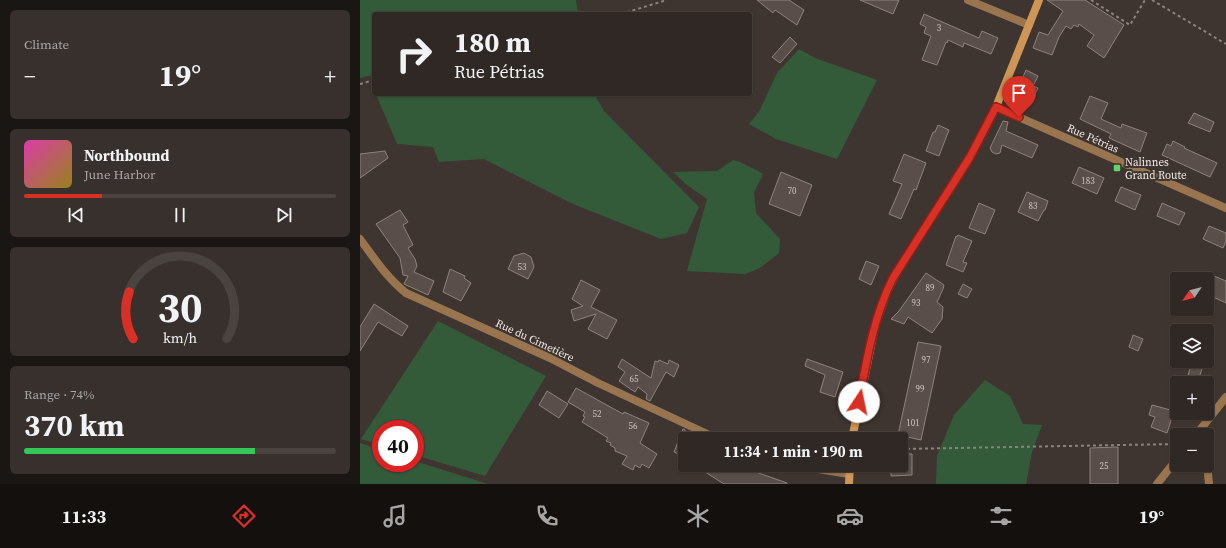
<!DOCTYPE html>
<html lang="en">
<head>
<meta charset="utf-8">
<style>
	body { margin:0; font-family:"Source Serif 4",serif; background:#37302c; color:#f1f3f6; height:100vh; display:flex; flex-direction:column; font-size:15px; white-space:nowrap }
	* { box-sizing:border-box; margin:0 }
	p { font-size:13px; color:#a7a6a6 }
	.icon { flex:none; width:22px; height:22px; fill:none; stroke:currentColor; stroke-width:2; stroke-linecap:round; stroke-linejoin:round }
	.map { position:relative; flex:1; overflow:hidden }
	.drawer { display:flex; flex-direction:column; gap:10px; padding:10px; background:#1a1614; width:360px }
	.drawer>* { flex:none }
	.top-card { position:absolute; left:12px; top:12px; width:380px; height:84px; border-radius:4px; box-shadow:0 1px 3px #0004,0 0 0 1px #4a4441; background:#2f2824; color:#f1f3f6; overflow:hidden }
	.needle { width:26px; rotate:235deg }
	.fabs { position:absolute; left:810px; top:272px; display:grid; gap:8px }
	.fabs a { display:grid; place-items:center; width:44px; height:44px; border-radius:4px; background:#2f2824; box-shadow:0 1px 3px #0004,0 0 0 1px #4a4441; font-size:20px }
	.speed { position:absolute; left:12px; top:420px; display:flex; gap:8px; font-size:20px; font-weight:700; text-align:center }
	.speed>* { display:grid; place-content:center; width:52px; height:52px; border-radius:50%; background:#2f2824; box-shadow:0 1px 3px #0004,0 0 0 1px #4a4441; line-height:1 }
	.speed .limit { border:6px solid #d22; background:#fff; color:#111 }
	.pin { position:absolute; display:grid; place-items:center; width:34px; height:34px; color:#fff; margin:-41px -17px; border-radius:50% 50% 50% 0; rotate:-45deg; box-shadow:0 0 4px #0007 }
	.pin .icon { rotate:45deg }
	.me { position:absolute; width:44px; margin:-22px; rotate:11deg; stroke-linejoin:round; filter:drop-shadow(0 0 3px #0008) }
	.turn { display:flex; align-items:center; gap:14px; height:84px; padding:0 16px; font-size:18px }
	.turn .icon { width:52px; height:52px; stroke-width:2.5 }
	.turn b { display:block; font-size:28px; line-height:34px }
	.big { font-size:30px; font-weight:700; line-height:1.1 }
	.drawer .tile { flex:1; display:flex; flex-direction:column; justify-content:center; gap:6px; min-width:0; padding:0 14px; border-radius:6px; background:#37302c }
	.drawer .dial { align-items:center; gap:0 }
	.dial svg { height:104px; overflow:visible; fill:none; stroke:#4a4441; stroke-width:7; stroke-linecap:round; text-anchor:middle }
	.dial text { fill:#f1f3f6; stroke:none }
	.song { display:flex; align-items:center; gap:12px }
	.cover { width:48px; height:48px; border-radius:6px; background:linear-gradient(135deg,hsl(320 70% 55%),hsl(50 70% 35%)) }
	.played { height:4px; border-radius:2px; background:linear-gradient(90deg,#d93025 25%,#4a4441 25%) }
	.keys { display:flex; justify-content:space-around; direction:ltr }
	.heat { display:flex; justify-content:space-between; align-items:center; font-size:22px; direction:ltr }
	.charge { height:6px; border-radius:3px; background:linear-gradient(90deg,#34c759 74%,#4a4441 0) }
	.trip { position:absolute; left:318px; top:432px; width:230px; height:40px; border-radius:4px; background:#2f2824; box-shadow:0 1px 3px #0004,0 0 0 1px #4a4441; font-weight:700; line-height:40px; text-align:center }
	.tabs { display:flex; height:64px; justify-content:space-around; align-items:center; background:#13100e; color:#a7a6a6 }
	.tabs .icon { width:28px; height:28px }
	.tabs .selected { color:#d93025 }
	.tabs b { font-size:18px; color:#f1f3f6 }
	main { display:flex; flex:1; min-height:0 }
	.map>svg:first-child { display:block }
	.green { fill:#335b3a }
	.building { fill:#594e49; stroke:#8e827c }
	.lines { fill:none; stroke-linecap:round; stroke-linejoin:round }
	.path { stroke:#8c837f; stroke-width:2; stroke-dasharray:3 3; stroke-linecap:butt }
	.street { stroke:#98754e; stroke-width:8 }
	.secondary { stroke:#ce9656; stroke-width:8 }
	.route-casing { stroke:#8d1f18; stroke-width:10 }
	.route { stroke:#d93025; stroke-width:7 }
	.poi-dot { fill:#63d468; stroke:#3f3530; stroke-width:1.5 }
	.labels { text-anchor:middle; stroke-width:4; stroke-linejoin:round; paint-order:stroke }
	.number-label { font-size:9px; fill:#cbc3c0 }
	.street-label { font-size:11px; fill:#f1eae7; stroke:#3f3530 }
	.poi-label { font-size:11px; fill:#f1eae7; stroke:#3f3530; text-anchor:start }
</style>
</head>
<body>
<main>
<section class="drawer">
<div class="tile"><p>Climate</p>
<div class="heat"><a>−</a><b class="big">19°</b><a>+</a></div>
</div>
<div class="tile">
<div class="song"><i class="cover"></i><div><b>Northbound</b><p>June Harbor</p></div></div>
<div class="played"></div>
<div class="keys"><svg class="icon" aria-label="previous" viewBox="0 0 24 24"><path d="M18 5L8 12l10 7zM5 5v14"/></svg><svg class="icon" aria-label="pause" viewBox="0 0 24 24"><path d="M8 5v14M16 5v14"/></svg><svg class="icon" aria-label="next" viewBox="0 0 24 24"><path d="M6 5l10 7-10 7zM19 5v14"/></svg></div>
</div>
<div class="tile dial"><svg viewBox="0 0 100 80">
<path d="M14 69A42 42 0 1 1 86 69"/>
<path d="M14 69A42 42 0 0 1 11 33" stroke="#d93025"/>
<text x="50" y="56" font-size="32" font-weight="700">30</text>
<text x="50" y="72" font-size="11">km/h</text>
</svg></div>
<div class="tile"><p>Range · 74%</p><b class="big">370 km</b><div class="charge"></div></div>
</section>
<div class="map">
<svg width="866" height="484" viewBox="0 0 866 484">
	<rect width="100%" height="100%" fill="#3f3530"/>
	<path class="green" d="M0 0H216L218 14H14V75L0 78Z
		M439 49 455 58 517 80 477 159 416 139 389 124 399 112 417 73Z
		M16 94H234L244 111 339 207 327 233 301 239 213 204 124 159 79 162 73 147 37 144Z
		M373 160 380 162 402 173V177L394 192 396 213 420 239 419 253 400 268 385 274 327 271 347 199 327 185 313 172 357 171Z
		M78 321 186 376 125 476 55 455V429H21V445L1 439Z
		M625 380 650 396 663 424 682 425 672 452 666 484H576L577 456 594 415Z
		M0 443 21 450V463H55V461L128 484H0Z"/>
	<path class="building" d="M397 0H429L444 10 437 25 415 10 413 13Z
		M500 0H539L533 14Z
		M687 0H725L764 25 744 58 727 46 734 35 719 24 718 27 714 25 711 29 706 26 699 37 692 55 673 48 679 32 688 35 703 11Z
		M564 14 619 38 622 31 638 38 631 54 604 43 603 47 588 40 587 43 586 42 577 65 562 60 571 36 564 33 566 27 560 24Z
		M430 37 437 44 420 63 412 57Z
		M666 70 678 76 673 86 678 88 672 100 656 93Z
		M730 96 748 103 741 119 761 128 762 124 787 133 780 152 749 138 751 134 720 119Z
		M834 113 854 122 850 132 828 123Z
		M643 121 648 122 646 131 678 145 672 158 642 145 640 153 636 154 632 152 630 148Z
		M578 125 589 130 579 156 566 151 573 132H575Z
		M813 141 825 147 824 148 857 163 850 177 802 155 807 144 811 146Z
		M25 151 28 158 0 178V154Z
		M544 154 566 163 556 190 554 189 541 219 529 214 542 184 533 181Z
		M719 167 744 178 737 194 712 183Z
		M421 172 452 185 440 216 409 204Z
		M761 187 781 195 775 210 755 201Z
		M667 192 688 201 685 210H684L678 221 658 212Z
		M619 203 635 210 625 234 609 228Z
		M802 203 825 213 819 225 797 216Z
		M40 210 48 222 43 225 53 245 48 248 55 259 57 266 54 272 74 281 68 295 44 284 48 276 43 275 40 258 16 224Z
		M849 226 866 233V241L863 248 843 239Z
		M598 235 612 241 603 262 607 263 603 272 586 265 596 236 597 237Z
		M164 253 171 257 174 267 168 279 148 269 154 256Z
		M506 261 519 266 511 285 499 279Z
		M90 269 105 276 104 278 111 283 101 301 83 292Z
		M566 273 584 285 583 289 577 302 583 307 582 319 572 333 548 317 544 324 531 319 539 311Z
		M847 273 866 281V303L847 294Z
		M221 280 240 290 231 307 257 320 247 339 228 329 236 314 214 321 211 310 223 306 212 299Z
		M603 284 612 289 607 298 598 294Z
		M14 304 48 326 42 336 18 322 0 351V327Z
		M773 335 783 339 778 351 769 347Z
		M558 342 581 346 561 440 538 435Z
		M262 359 291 378 295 361 298 362 299 360 308 364 309 360 319 365 314 377 306 372 290 401 286 399 287 394 278 387 275 392 259 381 265 372 258 367Z
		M447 359 483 372 475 397 460 392 465 375 445 366Z
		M832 361H845L837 383H826Z
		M216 388 263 414 264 412 289 423 280 443 297 454 289 468 282 464 280 468 275 465 273 470 262 464 267 456 255 451V448L250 445 251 443 246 441 248 438 222 422 225 417 223 416 225 412 208 402Z
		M187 391 208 404 199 418 179 405Z
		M792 405 814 411 807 433 791 427 795 417 789 415Z
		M323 429 325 430V457L314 452Z
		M758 447V484H730V448Z
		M541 454H552V475L531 476V465H541Z
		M334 465H376L427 483V484H364Z"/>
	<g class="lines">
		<path class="path" d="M731 0 770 25 785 0
			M792 0 866 44
			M261 14 307 0
			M0 84 14 80
			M541 449 817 444"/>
		<path class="street" d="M608 0 669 25
			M636 107 866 208
			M0 239C14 258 27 278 46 293L190 358 238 383 358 439
			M836 435 866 397
			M847 463 849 484
			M433 465 489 474
			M797 484 817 459"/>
		<path class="secondary" d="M492 439 515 326 527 292 537 272 606 164 625 129 636 107 679 0
			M489 484 490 465"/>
	</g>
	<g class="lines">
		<g class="route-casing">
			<path id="route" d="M499 402C506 362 514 315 533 278L610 157 636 107 659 117"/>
		</g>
		<use href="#route" class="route"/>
	</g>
	<rect class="poi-dot" x="753" y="164" width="8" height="8" rx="2"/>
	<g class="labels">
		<g class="number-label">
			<text x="579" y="31">3</text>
			<text x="728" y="184">183</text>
			<text x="432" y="194">70</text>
			<text x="673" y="209">83</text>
			<text x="162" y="270">53</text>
			<text x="570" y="291">89</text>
			<text x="556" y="306">93</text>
			<text x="566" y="363">97</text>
			<text x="274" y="382">65</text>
			<text x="560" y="392">99</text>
			<text x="237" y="417">52</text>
			<text x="553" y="426">101</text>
			<text x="273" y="429">56</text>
			<text x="744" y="469">25</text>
		</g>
		<g class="street-label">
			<text transform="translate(733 138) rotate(24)" y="4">Rue Pétrias</text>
			<text transform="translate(175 340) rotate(25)" y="4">Rue du Cimetière</text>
		</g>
		<g class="poi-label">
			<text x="765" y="166">Nalinnes<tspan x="765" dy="13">Grand Route</tspan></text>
		</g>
	</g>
</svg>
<div class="fabs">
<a><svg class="needle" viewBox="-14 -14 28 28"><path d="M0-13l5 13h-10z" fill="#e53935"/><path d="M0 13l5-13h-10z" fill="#a7a6a6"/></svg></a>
<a><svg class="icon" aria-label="layers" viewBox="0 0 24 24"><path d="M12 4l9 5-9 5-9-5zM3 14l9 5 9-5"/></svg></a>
<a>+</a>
<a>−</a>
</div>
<div class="speed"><div class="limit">40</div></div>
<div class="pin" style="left:659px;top:117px;background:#d93025"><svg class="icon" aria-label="arrive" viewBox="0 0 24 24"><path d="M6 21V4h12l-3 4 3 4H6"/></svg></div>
<svg class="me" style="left:499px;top:402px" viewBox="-20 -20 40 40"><circle r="19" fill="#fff"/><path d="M0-13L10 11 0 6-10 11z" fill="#d93025"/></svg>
<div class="trip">11:34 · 1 min · 190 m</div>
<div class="top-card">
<div class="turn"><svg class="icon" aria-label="right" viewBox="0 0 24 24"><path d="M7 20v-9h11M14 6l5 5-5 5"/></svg><div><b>180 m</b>Rue Pétrias</div></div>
</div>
</div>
</main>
<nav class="tabs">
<b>11:33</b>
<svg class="icon selected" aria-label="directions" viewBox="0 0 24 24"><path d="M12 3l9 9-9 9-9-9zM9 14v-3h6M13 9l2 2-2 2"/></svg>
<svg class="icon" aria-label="music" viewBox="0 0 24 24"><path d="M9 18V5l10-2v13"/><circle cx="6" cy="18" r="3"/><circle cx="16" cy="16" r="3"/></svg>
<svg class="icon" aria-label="phone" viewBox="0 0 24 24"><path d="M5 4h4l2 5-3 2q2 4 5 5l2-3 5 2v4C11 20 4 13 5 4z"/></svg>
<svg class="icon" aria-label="climate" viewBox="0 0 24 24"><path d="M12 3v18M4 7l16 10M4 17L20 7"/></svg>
<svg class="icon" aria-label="car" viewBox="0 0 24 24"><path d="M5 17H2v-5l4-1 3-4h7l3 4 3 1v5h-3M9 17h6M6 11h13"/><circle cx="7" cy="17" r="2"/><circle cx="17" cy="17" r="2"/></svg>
<svg class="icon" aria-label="filters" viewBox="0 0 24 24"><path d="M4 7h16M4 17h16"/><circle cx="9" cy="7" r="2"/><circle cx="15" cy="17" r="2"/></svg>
<b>19°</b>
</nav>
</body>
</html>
